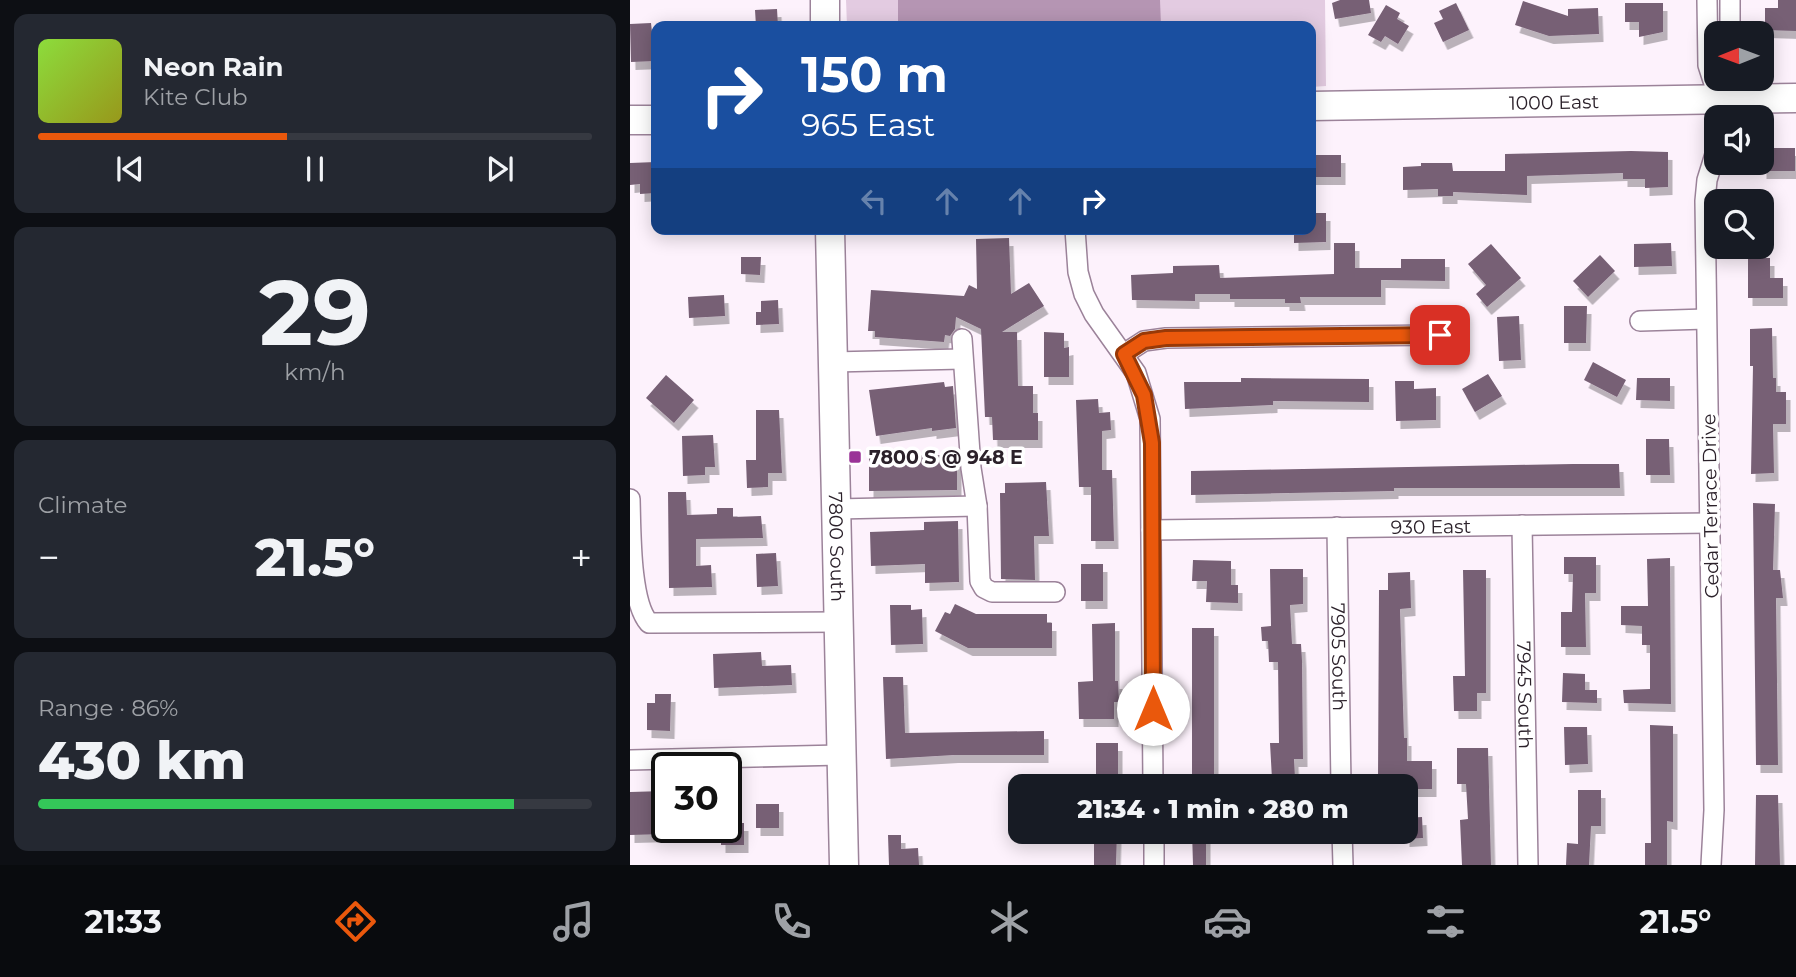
<!DOCTYPE html>
<html lang="en">
<head>
<meta charset="utf-8">
<style>
	body { margin:0; font-family:Montserrat,sans-serif; background:#242831; color:#f1f3f6; height:100vh; display:flex; flex-direction:column; font-size:26px; white-space:nowrap }
	* { box-sizing:border-box; margin:0 }
	p { font-size:23px; color:#9ea1a6 }
	.icon { flex:none; width:38px; height:38px; fill:none; stroke:currentColor; stroke-width:2; stroke-linecap:round; stroke-linejoin:round }
	.map { position:relative; flex:1; overflow:hidden }
	.panel { display:flex; flex-direction:column; gap:14px; padding:14px; background:#0d0f14; width:630px }
	.panel>* { flex:none }
	.guide { position:absolute; left:21px; top:21px; width:665px; height:214px; border-radius:14px; box-shadow:0 4px 18px #0003; background:#1a4fa0; color:#fff; overflow:hidden }
	.needle { width:46px; rotate:269deg }
	.fabs { position:absolute; left:1074px; top:21px; display:grid; gap:14px }
	.fabs a { display:grid; place-items:center; width:70px; height:70px; border-radius:14px; background:#171b24; box-shadow:0 4px 18px #0003; font-size:35px }
	.speed { position:absolute; left:21px; top:752px; display:flex; gap:14px; font-size:35px; font-weight:700; text-align:center }
	.speed>* { display:grid; place-content:center; width:91px; height:91px; border-radius:50%; background:#171b24; box-shadow:0 4px 18px #0003; line-height:1 }
	.speed .limit { border:4px solid #111; border-radius:10px; background:#fff; color:#111 }
	.pin { position:absolute; display:grid; place-items:center; width:60px; height:60px; color:#fff; margin:-30px; border-radius:14px; box-shadow:0 4px 10px #0006 }
	.me { position:absolute; width:77px; margin:-38px; rotate:0deg; stroke-linejoin:round; filter:drop-shadow(0 0 5px #0008) }
	.turn { display:flex; align-items:center; gap:24px; height:147px; padding:0 35px; font-size:32px }
	.turn .icon { width:91px; height:91px; stroke-width:2.5 }
	.turn b { display:block; font-size:49px; line-height:60px }
	.lanes { display:flex; align-items:center; height:66px; padding:0 35px; background:#0003; justify-content:center; gap:35px; direction:ltr }
	.lanes .off { opacity:.35 }
	.big { font-size:52px; font-weight:800; line-height:1.1 }
	.panel .tile { flex:1; display:flex; flex-direction:column; justify-content:center; gap:10px; min-width:0; padding:0 24px; border-radius:14px; background:#242831 }
	.panel .dial { align-items:center; gap:0 }
	.dial b { font-size:91px; line-height:1 }
	.song { display:flex; align-items:center; gap:21px }
	.cover { width:84px; height:84px; border-radius:10px; background:linear-gradient(135deg,hsl(90 70% 55%),hsl(60 70% 35%)) }
	.played { height:7px; border-radius:4px; background:linear-gradient(90deg,#ea580c 45%,#363941 45%) }
	.keys { display:flex; justify-content:space-around; direction:ltr }
	.heat { display:flex; justify-content:space-between; align-items:center; font-size:38px; direction:ltr }
	.charge { height:10px; border-radius:5px; background:linear-gradient(90deg,#34c759 86%,#363941 0) }
	.trip { position:absolute; left:378px; top:774px; width:410px; height:70px; border-radius:14px; background:#171b24; box-shadow:0 4px 18px #0003; font-weight:800; line-height:70px; text-align:center }
	.tab-bar { display:flex; height:112px; justify-content:space-around; align-items:center; background:#090b0e; color:#9ea1a6 }
	.tab-bar .icon { width:49px; height:49px }
	.tab-bar .active { color:#ea580c }
	.tab-bar b { font-size:32px; color:#f1f3f6 }
	main { display:flex; flex:1; min-height:0 }
	.map>svg:first-child { display:block }
	.green { fill:#e3cbe1 }
	.water { fill:#b595b3 }
	.building { fill:#776075; filter:url(#shadow) }
	.lines { fill:none; stroke-linecap:round; stroke-linejoin:round }
	.street-casing { stroke:#9c839a; stroke-width:22 }
	.secondary-casing { stroke:#9c839a; stroke-width:31 }
	.street { stroke:#fff; stroke-width:19 }
	.secondary { stroke:#fff; stroke-width:28 }
	.route-casing { stroke:#983908; stroke-width:18 }
	.route { stroke:#ea580c; stroke-width:12 }
	.poi-dot { fill:#9a3397; stroke:#fff; stroke-width:2.5 }
	.labels { text-anchor:middle; stroke-width:7; stroke-linejoin:round; paint-order:stroke }
	.street-label { font-size:19px; fill:#2b212a; stroke:#fff }
	.poi-label { font-size:19px; font-weight:bold; fill:#2b212a; stroke:#fff; text-anchor:start }
</style>
</head>
<body>
<main>
<section class="panel">
<div class="tile">
<div class="song"><i class="cover"></i><div><b>Neon Rain</b><p>Kite Club</p></div></div>
<div class="played"></div>
<div class="keys"><svg class="icon" aria-label="previous" viewBox="0 0 24 24"><path d="M18 5L8 12l10 7zM5 5v14"/></svg><svg class="icon" aria-label="pause" viewBox="0 0 24 24"><path d="M8 5v14M16 5v14"/></svg><svg class="icon" aria-label="next" viewBox="0 0 24 24"><path d="M6 5l10 7-10 7zM19 5v14"/></svg></div>
</div>
<div class="tile dial"><b>29</b><p>km/h</p></div>
<div class="tile"><p>Climate</p>
<div class="heat"><a>−</a><b class="big">21.5°</b><a>+</a></div>
</div>
<div class="tile"><p>Range · 86%</p><b class="big">430 km</b><div class="charge"></div></div>
</section>
<div class="map">
<svg width="1166" height="865" viewBox="0 0 1166 865">
	<defs>
		<filter id="shadow"><feDropShadow dx="4.5" dy="8" stdDeviation="0" flood-color="#0004"/></filter>
	</defs>
	<rect width="100%" height="100%" fill="#fdf2fc"/>
	<path class="green" d="M216 0H695L696 86 681 87V26H217Z"/>
	<path class="water" d="M268 0H530L531 26H268Z"/>
	<path class="building" d="M710 0H739L741 13 705 19 702 3Z
		M1148 0H1166V31L1135 30V8H1148Z
		M893 1 938 16V9L968 8 969 34 919 36 885 25Z
		M826 3 839 30 813 42 804 23 813 19 809 11Z
		M995 3H1033V32L1009 37V22H995Z
		M756 5 770 13 767 19 779 26 768 44 755 36 751 42 738 35Z
		M147 9 148 26H126L125 10Z
		M21 23 22 32H26V61L1 62 0 24Z
		M1132 148H1165V171H1132Z
		M1001 151 1038 152V187L1015 188V179H993V173L897 176V195L823 192V196H808V189L773 190V167L791 166V163H822L823 171H875V154Z
		M681 155H711V177H681Z
		M26 162V193L10 194V184L0 185V163Z
		M681 213H696V242L664 243V229H681Z
		M379 238 381 294 399 283 414 306 372 332H387L388 386H403V413H408V440H363L362 417H355L351 329 326 317 325 329 320 336 315 335 314 342 245 337V331H238L241 290 334 296 339 285 347 289 346 239Z
		M704 243H725V268H771V259H815V281L751 280V297H670L671 303H655V299H600V294H565V301L502 300 501 275 543 273V266L589 265 590 278 704 274Z
		M1041 243 1042 266 1004 267V244Z
		M861 244 891 278 857 307 846 294 856 285 838 264Z
		M970 255 985 271 958 297 943 281Z
		M111 257H131L130 275 111 274Z
		M1118 258H1140V278H1153V298H1118Z
		M94 295 95 316 59 318 58 297Z
		M148 300 149 324 126 325V312H131V301Z
		M934 306H957L956 343H934Z
		M889 316 891 360 869 361 867 317Z
		M1142 328 1143 378H1146V392H1156V424H1143L1144 473 1121 474 1123 366H1120V329Z
		M414 332 434 333V348L439 347V377H414Z
		M963 362 996 380 987 397 954 380Z
		M858 374 872 396 845 412 832 389Z
		M36 375 64 400 44 423 16 398Z
		M611 378 739 379V402L643 401V405L555 409 554 382H611Z
		M1007 378H1040V401L1006 400Z
		M765 381H784V389L806 388V420L766 421Z
		M314 382 315 387 323 386 326 428 302 431V428L246 436 239 390Z
		M468 399 469 413 480 412 481 430 472 431V470H482L484 541H461V487H449L446 400Z
		M126 410H149L152 473H138V487L117 488 116 460H126Z
		M83 435 85 467H75V475L53 476 52 436Z
		M1016 439H1039L1040 475H1016Z
		M327 455V490L239 491V456Z
		M943 464H989L990 488H764V491L561 495V471Z
		M416 482 419 536H404L405 580 371 579 370 493H375V483Z
		M38 492H56L57 515 87 514V508H103V517L131 516 133 538 66 539V566L81 565 82 587 39 588Z
		M1123 503 1145 504 1143 570H1150L1153 598H1146L1148 765H1126Z
		M328 521 329 582 295 583V564L241 566 240 532 294 530V522Z
		M146 553 148 586 127 587 126 554Z
		M934 557H966V593H955L956 647H931V612H942L943 574H934Z
		M1040 558 1041 704 994 703 993 690 1020 689V645H1012V626L991 625V606H1018L1017 559Z
		M563 560 601 561V585H608V603L576 602 577 581H562Z
		M451 564H473V601H451Z
		M640 569H673V604L660 605 662 644H671L672 661 673 759H664L665 778 642 779 640 743H649L648 662H639L638 641H632L631 627 641 626Z
		M833 570H856V693H847V711H824L823 676H835Z
		M780 572 781 608 770 609 774 738H777V761H802V789H782V780L748 779 749 590H758V573Z
		M325 604 346 614H417V623H422V648H338L305 631 315 612 320 614Z
		M260 605H281V610L292 609 293 644 261 645Z
		M485 623V681H488L489 702H484V719H449L448 682 463 681 462 624Z
		M562 628H584V780H562Z
		M131 652 132 666 161 665 162 685 84 688 83 654Z
		M933 673 955 674V690H967V703L932 702Z
		M253 677H273L275 733 414 731V755H324L256 759Z
		M25 694H41L40 731 17 730V703H25Z
		M1020 725 1043 726V822L1037 821V865H1015V843H1021Z
		M934 727H957L958 764 935 765Z
		M466 743H488V778H466Z
		M827 748H858L861 865H832L830 820 838 819 836 784H827Z
		M948 790H971V826H961L959 865H936L937 843 948 844Z
		M35 791 36 834 0 835V792Z
		M1126 795H1148L1150 865H1125Z
		M126 804H149V828H126Z
		M792 817 793 838 775 839V818Z
		M96 823H114V845H91V828H96Z
		M464 831H487L486 865H464Z
		M562 831H576V865H563Z
		M258 835H271V849L288 848 289 865H259Z"/>
	<g class="lines">
		<g class="street-casing">
			<g id="street">
				<path d="M1077 0 1078 65 1089 99V117"/>
				<path d="M1100 0V33"/>
				<path d="M445 229 448 272 454 294 464 314 506 373 520 419 523 786"/>
				<path d="M1010 321 1076 319"/>
				<path d="M332 339 341 468 347 506 350 581 354 588 362 592H425"/>
				<path d="M494 354 514 341 536 338 811 335"/>
				<path d="M203 362 332 359"/>
				<path d="M0 499C1 532 0 602 19 623L208 622"/>
				<path d="M206 509 347 506"/>
				<path id="s1" d="M892 525 898 865"/>
				<path id="s2" d="M707 527 711 786"/>
				<path id="s3" d="M521 530 1080 523"/>
				<path d="M0 760 211 755"/>
				<path d="M524 831V865"/>
				<path d="M712 831 713 865"/>
				<path d="M1081 865 1084 810 1075 201 1077 180 1087 148"/>
			</g>
		</g>
		<g class="secondary-casing">
			<g id="secondary">
				<path d="M195 0V26"/>
				<path id="s4" d="M681 106 1166 98"/>
				<path d="M0 120H26"/>
				<path id="s5" d="M200 229 214 865"/>
			</g>
		</g>
		<use href="#street" class="street"/>
		<use href="#secondary" class="secondary"/>
	</g>
	<g class="lines">
		<g class="route-casing">
			<path id="route" d="M523 709 522 443 514 395 494 354 514 341 536 338 810 335"/>
		</g>
		<use href="#route" class="route"/>
	</g>
	<rect class="poi-dot" x="218" y="450" width="14" height="14" rx="3.5"/>
	<g class="labels">
		<g class="street-label">
			<text dy="7" stroke="none"><textPath href="#s4" startOffset="243">1000 East</textPath></text>
			<text transform="translate(1080 506) rotate(-91)" y="7">Cedar Terrace Drive</text>
			<text dy="7" stroke="none"><textPath href="#s3" startOffset="280">930 East</textPath></text>
			<text dy="7" stroke="none"><textPath href="#s5" startOffset="318">7800 South</textPath></text>
			<text dy="7" stroke="none"><textPath href="#s2" startOffset="130">7905 South</textPath></text>
			<text dy="7" stroke="none"><textPath href="#s1" startOffset="170">7945 South</textPath></text>
		</g>
		<g class="poi-label">
			<text x="239" y="464">7800 S @ 948 E</text>
		</g>
	</g>
</svg>
<div class="fabs">
<a><svg class="needle" viewBox="-14 -14 28 28"><path d="M0-13l5 13h-10z" fill="#e53935"/><path d="M0 13l5-13h-10z" fill="#9ea1a6"/></svg></a>
<a><svg class="icon" aria-label="sound" viewBox="0 0 24 24"><path d="M4 9h4l5-4v14l-5-4H4zM17 9q2 3 0 6"/></svg></a>
<a><svg class="icon" aria-label="search" viewBox="0 0 24 24"><circle cx="10" cy="10" r="6"/><path d="M15 15l6 6"/></svg></a>
</div>
<div class="speed"><div class="limit">30</div></div>
<div class="pin" style="left:810px;top:335px;background:#d93025"><svg class="icon" aria-label="arrive" viewBox="0 0 24 24"><path d="M6 21V4h12l-3 4 3 4H6"/></svg></div>
<svg class="me" style="left:523px;top:709px" viewBox="-20 -20 40 40"><circle r="19" fill="#fff"/><path d="M0-13L10 11 0 6-10 11z" fill="#ea580c"/></svg>
<div class="trip">21:34 · 1 min · 280 m</div>
<div class="guide">
<div class="turn"><svg class="icon" aria-label="right" viewBox="0 0 24 24"><path d="M7 20v-9h11M14 6l5 5-5 5"/></svg><div><b>150 m</b>965 East</div></div>
<div class="lanes"><svg class="icon off" aria-label="left" viewBox="0 0 24 24"><path d="M17 20v-9H6M10 6l-5 5 5 5"/></svg><svg class="icon off" aria-label="ahead" viewBox="0 0 24 24"><path d="M12 20V5M6 11l6-6 6 6"/></svg><svg class="icon off" aria-label="ahead" viewBox="0 0 24 24"><path d="M12 20V5M6 11l6-6 6 6"/></svg><svg class="icon" aria-label="right" viewBox="0 0 24 24"><path d="M7 20v-9h11M14 6l5 5-5 5"/></svg></div>
</div>
</div>
</main>
<nav class="tab-bar">
<b>21:33</b>
<svg class="icon active" aria-label="directions" viewBox="0 0 24 24"><path d="M12 3l9 9-9 9-9-9zM9 14v-3h6M13 9l2 2-2 2"/></svg>
<svg class="icon" aria-label="music" viewBox="0 0 24 24"><path d="M9 18V5l10-2v13"/><circle cx="6" cy="18" r="3"/><circle cx="16" cy="16" r="3"/></svg>
<svg class="icon" aria-label="phone" viewBox="0 0 24 24"><path d="M5 4h4l2 5-3 2q2 4 5 5l2-3 5 2v4C11 20 4 13 5 4z"/></svg>
<svg class="icon" aria-label="climate" viewBox="0 0 24 24"><path d="M12 3v18M4 7l16 10M4 17L20 7"/></svg>
<svg class="icon" aria-label="car" viewBox="0 0 24 24"><path d="M5 17H2v-5l4-1 3-4h7l3 4 3 1v5h-3M9 17h6M6 11h13"/><circle cx="7" cy="17" r="2"/><circle cx="17" cy="17" r="2"/></svg>
<svg class="icon" aria-label="filters" viewBox="0 0 24 24"><path d="M4 7h16M4 17h16"/><circle cx="9" cy="7" r="2"/><circle cx="15" cy="17" r="2"/></svg>
<b>21.5°</b>
</nav>
</body>
</html>
